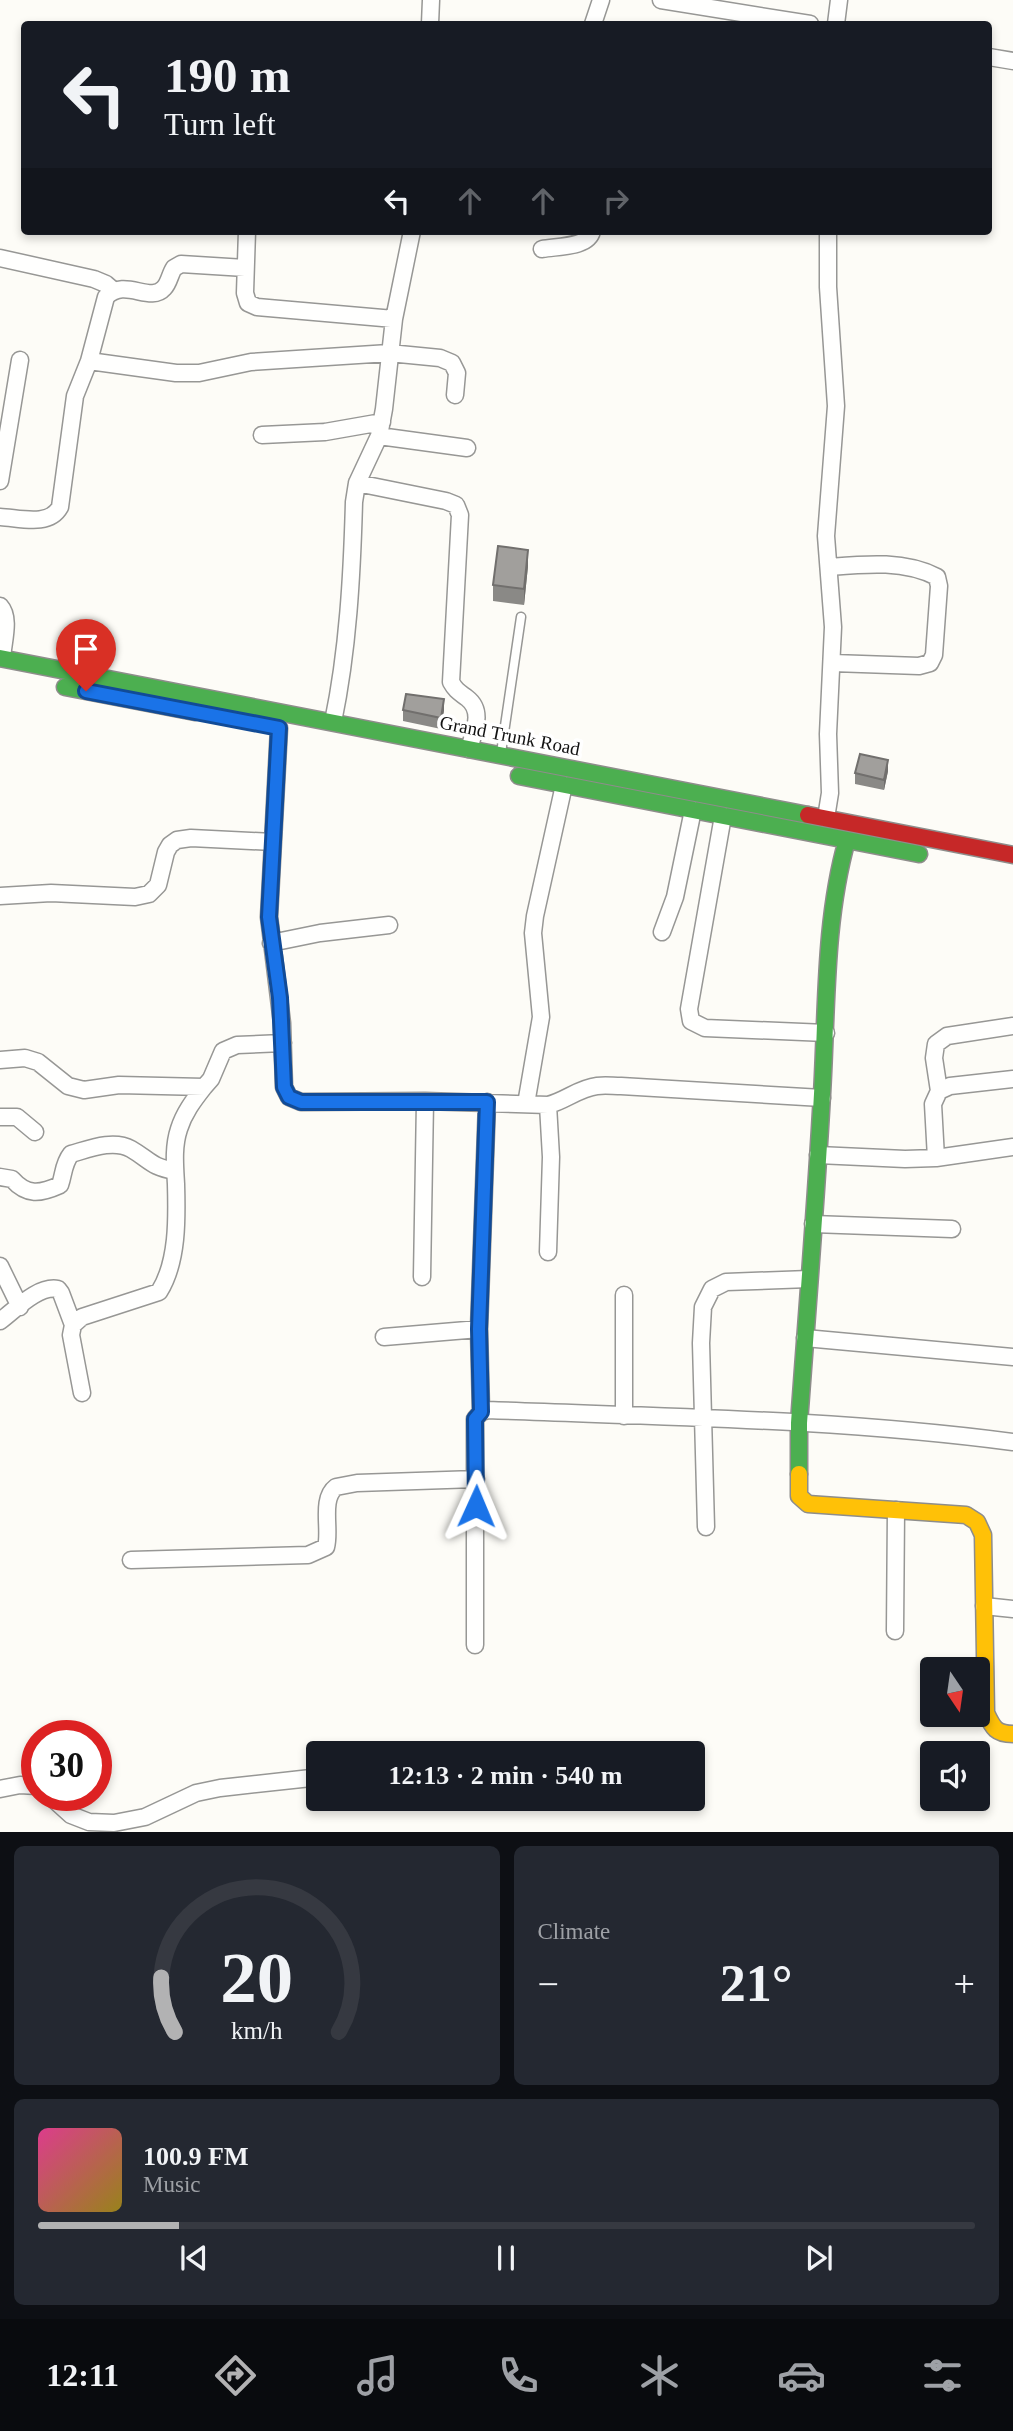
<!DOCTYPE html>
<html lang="en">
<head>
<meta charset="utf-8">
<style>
	body { margin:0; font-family:"Times New Roman",serif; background:#242831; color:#f1f3f6; height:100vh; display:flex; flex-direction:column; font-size:26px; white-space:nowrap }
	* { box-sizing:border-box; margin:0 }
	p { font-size:23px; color:#9ea1a6 }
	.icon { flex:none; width:38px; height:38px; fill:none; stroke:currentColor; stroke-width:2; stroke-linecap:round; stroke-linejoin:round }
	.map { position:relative; height:1832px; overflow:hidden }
	.side { display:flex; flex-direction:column; gap:14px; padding:14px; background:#0d0f14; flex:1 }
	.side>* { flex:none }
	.guide { position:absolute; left:21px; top:21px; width:971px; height:214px; border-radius:7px; box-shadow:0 4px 10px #0003; background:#171b24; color:#f1f3f6; overflow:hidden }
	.needle { width:46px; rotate:167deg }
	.fabs { position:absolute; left:920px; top:1657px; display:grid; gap:14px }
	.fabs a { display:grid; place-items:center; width:70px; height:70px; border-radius:7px; background:#171b24; box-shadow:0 4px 10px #0003; font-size:35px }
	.speed { position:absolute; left:21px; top:1720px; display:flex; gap:14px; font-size:35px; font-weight:700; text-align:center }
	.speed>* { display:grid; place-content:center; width:91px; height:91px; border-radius:50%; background:#171b24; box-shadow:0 4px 10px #0003; line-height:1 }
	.speed .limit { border:10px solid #d22; background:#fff; color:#111 }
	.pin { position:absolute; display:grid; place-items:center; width:60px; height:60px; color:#fff; margin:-72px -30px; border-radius:50% 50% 50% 0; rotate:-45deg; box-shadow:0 0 7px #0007 }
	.pin .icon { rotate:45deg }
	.me { position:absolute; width:77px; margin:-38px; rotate:1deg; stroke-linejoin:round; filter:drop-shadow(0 0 5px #0008) }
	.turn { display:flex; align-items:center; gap:24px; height:147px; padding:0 28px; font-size:32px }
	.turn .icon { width:91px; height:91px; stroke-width:2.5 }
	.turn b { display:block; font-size:49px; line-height:60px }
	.lanes { display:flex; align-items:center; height:66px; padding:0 28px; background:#0003; justify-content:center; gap:35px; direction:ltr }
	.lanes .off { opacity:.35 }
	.big { font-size:52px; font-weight:700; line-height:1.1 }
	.side .widget { flex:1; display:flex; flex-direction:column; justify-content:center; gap:10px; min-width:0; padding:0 24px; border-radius:10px; background:#242831 }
	.side .dial { align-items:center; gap:0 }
	.dial svg { height:182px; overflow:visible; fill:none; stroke:#363941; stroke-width:7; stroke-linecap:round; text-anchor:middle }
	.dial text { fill:#f1f3f6; stroke:none }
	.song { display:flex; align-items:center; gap:21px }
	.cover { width:84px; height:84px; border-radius:10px; background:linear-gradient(135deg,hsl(330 70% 55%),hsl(50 70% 35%)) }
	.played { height:7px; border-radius:4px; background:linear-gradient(90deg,#b2b2b3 15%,#363941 15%) }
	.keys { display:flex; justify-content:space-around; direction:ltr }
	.heat { display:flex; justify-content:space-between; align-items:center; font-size:38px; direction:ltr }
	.side .tiles { flex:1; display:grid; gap:14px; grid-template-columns:1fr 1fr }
	.widget:last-child { grid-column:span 2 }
	.trip { position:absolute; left:306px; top:1741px; width:399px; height:70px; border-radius:7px; background:#171b24; box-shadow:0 4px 10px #0003; font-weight:700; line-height:70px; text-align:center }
	.tabs { display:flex; height:112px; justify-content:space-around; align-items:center; background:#090b0e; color:#9ea1a6 }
	.tabs .icon { width:49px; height:49px }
	.tabs .on { color:#b2b2b3 }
	.tabs b { font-size:32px; color:#f1f3f6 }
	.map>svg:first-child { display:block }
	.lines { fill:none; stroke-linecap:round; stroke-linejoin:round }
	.lane-casing { stroke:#979795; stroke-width:11 }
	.street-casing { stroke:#979795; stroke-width:19 }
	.fast-casing { stroke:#8e8d8b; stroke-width:19 }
	.slow-casing { stroke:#8e8d8b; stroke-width:19 }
	.jam-casing { stroke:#8e8d8b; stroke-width:19 }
	.lane { stroke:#fffffe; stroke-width:8 }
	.street { stroke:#fffffe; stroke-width:16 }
	.fast { stroke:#4caf50; stroke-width:16 }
	.slow { stroke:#ffc107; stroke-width:16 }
	.jam { stroke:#c62828; stroke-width:16 }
	.wall { fill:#8a8986 }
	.shaded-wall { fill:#716f6d }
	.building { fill:#a19f9c; stroke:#716f6d; stroke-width:2 }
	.route-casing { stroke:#114b97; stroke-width:18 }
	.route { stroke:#1a73e8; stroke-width:12 }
	.labels { text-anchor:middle; stroke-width:7; stroke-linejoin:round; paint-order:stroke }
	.street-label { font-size:19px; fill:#111; stroke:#fff }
</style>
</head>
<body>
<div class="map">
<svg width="1013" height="1833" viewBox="0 0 1013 1833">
	<rect width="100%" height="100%" fill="#fdfcf7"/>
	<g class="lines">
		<g class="lane-casing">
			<path id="lane" d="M501 753 521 617"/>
		</g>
		<g class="street-casing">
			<path id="street" d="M661 0 810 24
				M430 24 431 0
				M593 24 601 0
				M836 24 839 0
				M989 57 1013 61
				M247 231 245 293 248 303 257 307 394 319
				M542 249C557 246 588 248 592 231
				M0 258 94 279 106 284 113 290
				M89 361 176 373H199L251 362 389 353 440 358 452 363 457 373 455 395
				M262 435 325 432 382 422
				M379 436 467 448
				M0 481 20 360
				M357 483 446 501 456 505 460 515 451 682C456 691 459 692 467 698 484 711 474 731 469 749
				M0 517C20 518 49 527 60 507L75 396 89 361 106 297C125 277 150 304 164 288 169 283 170 274 174 268L181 264 245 268
				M829 567C865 564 904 560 937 577L939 586 934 655 930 663 919 666 833 663
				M0 606C11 618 3 642 2 658
				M333 722C348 650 352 575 354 502L357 483 379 436 384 409 394 319 412 231
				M279 728 269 917 282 1023 284 1087 289 1097 301 1102 425 1101 548 1105C565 1101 579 1088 597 1086 605 1085 613 1086 621 1086L822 1098
				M723 816 689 1009 691 1021 705 1028 826 1033
				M826 818 830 793 828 734 833 627 826 536 836 406 828 287V231
				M0 896 51 893 135 897 149 894 158 885 166 852 170 845 177 840 191 838 273 842
				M662 932 675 897 693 810
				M271 943 320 933 389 925
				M0 1060 25 1058 38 1062 68 1086 84 1090 119 1085 204 1087 211 1079 223 1051 237 1045 283 1043
				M939 1091 934 1058 936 1044 947 1036 1013 1026
				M526 1104 541 1017 533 933 535 916 564 785
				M548 1105 551 1157 548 1252
				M0 1117H17L35 1132
				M818 1155 905 1159 936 1158 1013 1147
				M936 1158 933 1104 939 1091 950 1086 1013 1079
				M0 1177 12 1179C27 1196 40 1194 60 1185 64 1174 63 1164 71 1154 89 1149 113 1139 131 1149 150 1160 151 1167 175 1171
				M813 1224 952 1229
				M0 1266 20 1307
				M422 1277 425 1101
				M624 1295V1416
				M0 1321C15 1310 38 1285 58 1289L61 1293 73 1325
				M384 1337 479 1329
				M805 1338 1013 1357
				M82 1393 71 1335 73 1325 82 1317 159 1292C178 1262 177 1218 176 1184 175 1166 173 1147 179 1129 184 1113 193 1101 204 1087
				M481 1412 479 1329 487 1102
				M706 1527 701 1343 703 1307 712 1289 726 1282 809 1279
				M131 1560 308 1555 326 1547C331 1530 320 1499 336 1487L357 1483 476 1479
				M984 1606 1013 1609
				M895 1631 896 1510
				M475 1645V1419L481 1412 488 1410C663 1417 839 1419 1013 1442
				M0 1789 20 1785 37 1786
				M50 1796 71 1815 89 1822 114 1823 145 1817 196 1793 220 1788 311 1778"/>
		</g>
		<g class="fast-casing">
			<path id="fast" d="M0 658 808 815
				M65 687 195 712
				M519 776 919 854
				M799 1474V1423C807 1313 816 1203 822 1094 827 1010 824 921 847 840"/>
		</g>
		<g class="slow-casing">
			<path id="slow" d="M799 1474V1496L808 1504 966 1515 977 1522 983 1535 986 1713C993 1728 996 1734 1013 1734"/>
		</g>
		<g class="jam-casing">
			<path id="jam" d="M808 815 1013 855"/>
		</g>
		<use href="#lane" class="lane"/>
		<use href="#street" class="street"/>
		<use href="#fast" class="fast"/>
		<use href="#slow" class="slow"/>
		<use href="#jam" class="jam"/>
	</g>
	<path class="wall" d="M528 566 524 605 493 601V585Z
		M403 710H444L441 729 403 721Z
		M888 771 884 790 855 784V773Z"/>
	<path class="shaded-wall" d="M528 550V566L524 605V589Z
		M444 699V710L441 729V718Z
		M888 760V771L884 790V780Z"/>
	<path class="building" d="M498 546 528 550 524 589 493 585Z
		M406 694 444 699 441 718 403 710Z
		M860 754 888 760 884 780 855 773Z"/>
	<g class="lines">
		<g class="route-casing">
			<path id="route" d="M86 691 279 728 269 917 280 998 284 1087 289 1097 301 1102H487L479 1329 481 1412 475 1419 476 1506"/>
		</g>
		<use href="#route" class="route"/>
	</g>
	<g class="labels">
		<g class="street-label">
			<text transform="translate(510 735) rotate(11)" y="7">Grand Trunk Road</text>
		</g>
	</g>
</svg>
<div class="fabs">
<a><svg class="needle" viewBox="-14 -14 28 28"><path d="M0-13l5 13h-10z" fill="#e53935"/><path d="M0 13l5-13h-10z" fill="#9ea1a6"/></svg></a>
<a><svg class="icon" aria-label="sound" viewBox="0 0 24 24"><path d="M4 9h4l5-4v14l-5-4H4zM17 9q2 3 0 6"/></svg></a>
</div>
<div class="speed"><div class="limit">30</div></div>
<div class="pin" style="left:86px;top:691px;background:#d93025"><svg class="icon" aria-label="arrive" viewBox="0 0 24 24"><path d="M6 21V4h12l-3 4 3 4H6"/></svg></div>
<svg class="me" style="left:476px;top:1506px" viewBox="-20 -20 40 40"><path d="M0-17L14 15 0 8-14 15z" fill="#1a73e8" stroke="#fff" stroke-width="4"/></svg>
<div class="trip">12:13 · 2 min · 540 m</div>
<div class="guide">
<div class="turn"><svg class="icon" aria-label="left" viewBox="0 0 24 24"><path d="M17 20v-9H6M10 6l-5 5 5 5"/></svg><div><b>190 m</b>Turn left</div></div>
<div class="lanes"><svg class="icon" aria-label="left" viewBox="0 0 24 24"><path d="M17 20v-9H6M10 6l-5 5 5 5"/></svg><svg class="icon off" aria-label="ahead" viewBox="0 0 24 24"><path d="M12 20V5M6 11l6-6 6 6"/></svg><svg class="icon off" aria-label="ahead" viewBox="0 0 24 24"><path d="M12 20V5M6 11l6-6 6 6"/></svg><svg class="icon off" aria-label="right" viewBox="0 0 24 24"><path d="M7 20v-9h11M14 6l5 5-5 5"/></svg></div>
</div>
</div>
<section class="side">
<div class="tiles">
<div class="widget dial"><svg viewBox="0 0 100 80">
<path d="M14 69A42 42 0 1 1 86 69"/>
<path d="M14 69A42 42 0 0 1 8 45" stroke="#b2b2b3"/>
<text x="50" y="56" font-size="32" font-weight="700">20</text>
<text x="50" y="72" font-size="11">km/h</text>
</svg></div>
<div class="widget"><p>Climate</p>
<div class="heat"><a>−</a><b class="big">21°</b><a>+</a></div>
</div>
<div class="widget">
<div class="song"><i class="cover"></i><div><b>100.9 FM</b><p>Music</p></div></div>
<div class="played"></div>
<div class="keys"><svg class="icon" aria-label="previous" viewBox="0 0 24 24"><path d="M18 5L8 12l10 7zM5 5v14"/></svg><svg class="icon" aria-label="pause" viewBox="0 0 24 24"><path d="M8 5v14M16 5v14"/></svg><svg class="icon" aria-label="next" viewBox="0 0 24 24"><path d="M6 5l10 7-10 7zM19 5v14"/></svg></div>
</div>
</div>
</section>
<nav class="tabs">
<b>12:11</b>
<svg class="icon on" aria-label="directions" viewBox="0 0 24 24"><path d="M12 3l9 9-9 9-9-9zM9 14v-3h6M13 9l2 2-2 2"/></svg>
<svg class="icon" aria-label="music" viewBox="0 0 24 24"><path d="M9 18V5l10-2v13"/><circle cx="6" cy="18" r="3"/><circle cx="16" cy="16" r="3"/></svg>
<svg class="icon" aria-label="phone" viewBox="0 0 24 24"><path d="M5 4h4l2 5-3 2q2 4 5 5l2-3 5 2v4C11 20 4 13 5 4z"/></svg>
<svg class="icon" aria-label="climate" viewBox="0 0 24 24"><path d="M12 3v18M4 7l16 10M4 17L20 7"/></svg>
<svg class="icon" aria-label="car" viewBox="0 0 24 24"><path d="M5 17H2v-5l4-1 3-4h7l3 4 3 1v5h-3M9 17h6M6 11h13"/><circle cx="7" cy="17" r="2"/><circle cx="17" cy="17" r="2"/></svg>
<svg class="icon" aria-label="filters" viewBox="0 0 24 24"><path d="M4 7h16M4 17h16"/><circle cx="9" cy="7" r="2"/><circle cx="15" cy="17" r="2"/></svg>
</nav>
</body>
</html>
